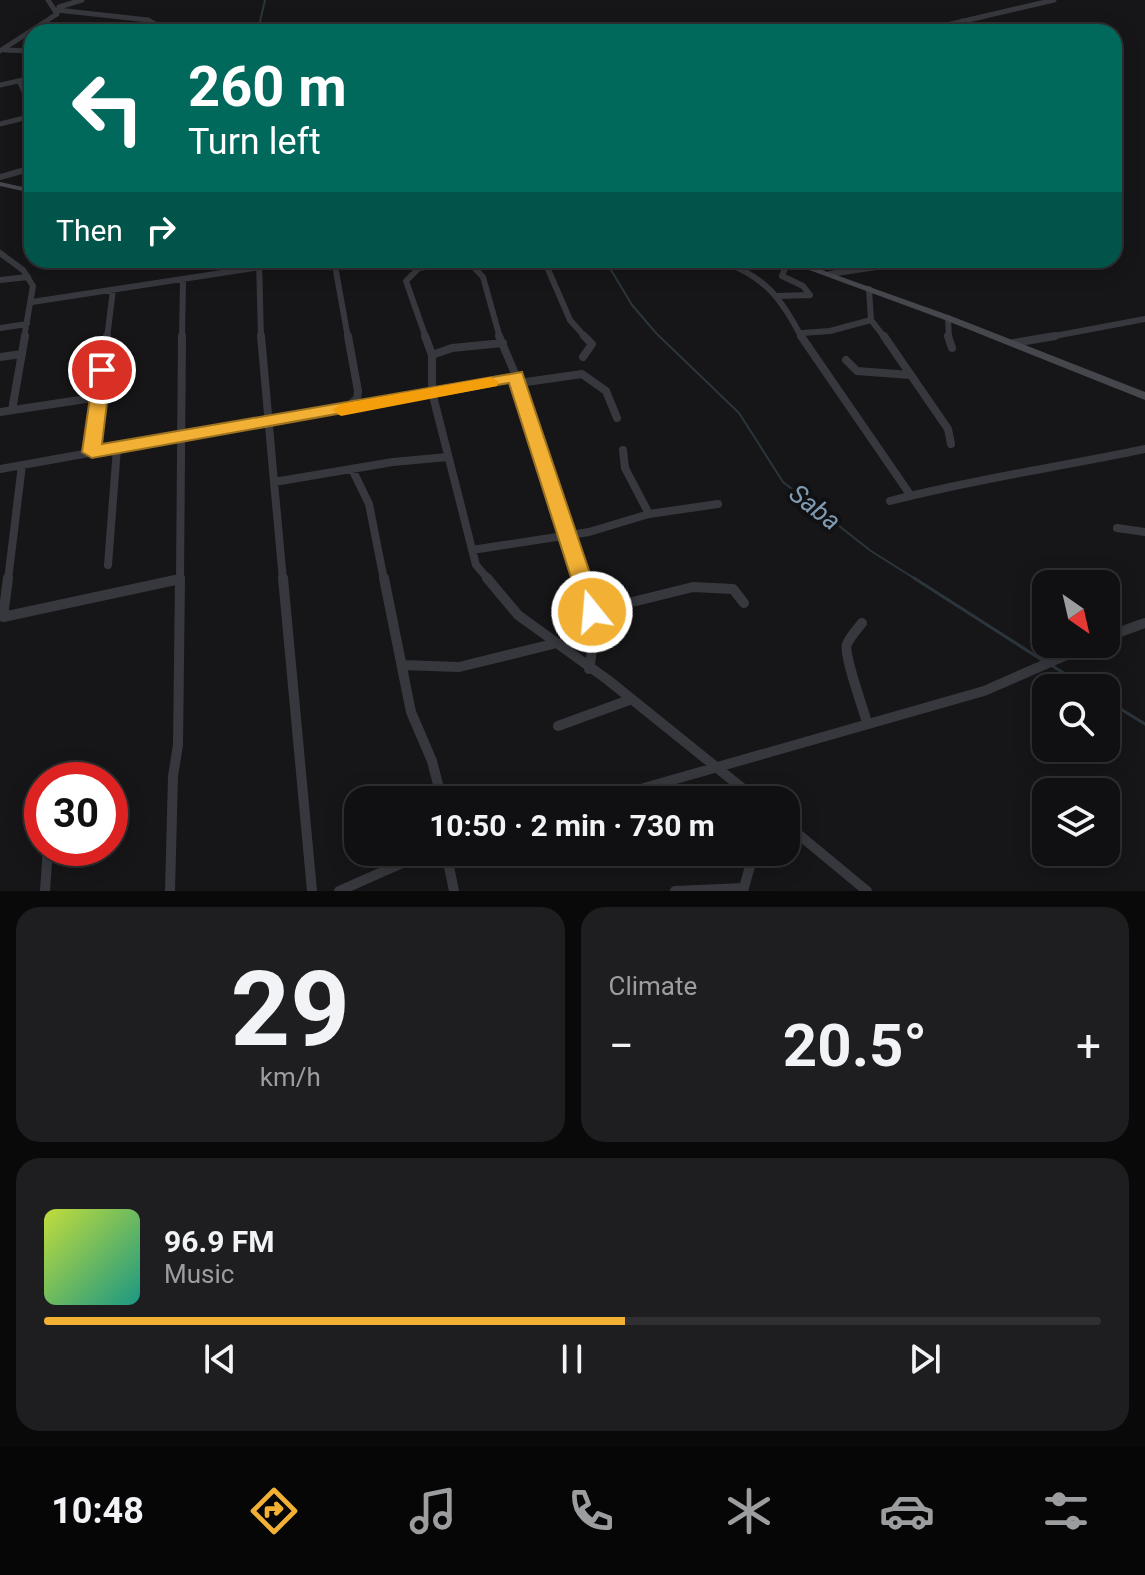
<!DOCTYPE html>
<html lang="en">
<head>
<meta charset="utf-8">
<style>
	body { margin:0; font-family:Roboto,sans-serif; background:#1e1e20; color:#f1f3f6; height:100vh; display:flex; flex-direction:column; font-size:30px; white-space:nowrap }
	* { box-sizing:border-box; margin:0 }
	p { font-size:26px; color:#9c9d9f }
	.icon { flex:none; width:44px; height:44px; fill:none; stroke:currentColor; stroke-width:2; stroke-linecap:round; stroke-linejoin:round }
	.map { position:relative; height:891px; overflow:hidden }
	.panel { display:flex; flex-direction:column; gap:16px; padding:16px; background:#09090a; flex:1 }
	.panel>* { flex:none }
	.banner { position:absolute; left:24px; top:24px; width:1098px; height:244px; border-radius:24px; box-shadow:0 4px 20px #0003,0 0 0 2px #303032; background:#00695c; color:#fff; overflow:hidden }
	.needle { width:52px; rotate:146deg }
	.controls { position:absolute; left:1032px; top:570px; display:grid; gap:16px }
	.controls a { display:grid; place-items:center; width:88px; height:88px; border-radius:16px; background:#101012; box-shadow:0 4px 20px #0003,0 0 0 2px #303032; font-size:40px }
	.speed { position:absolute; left:24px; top:762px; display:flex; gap:16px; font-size:40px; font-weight:700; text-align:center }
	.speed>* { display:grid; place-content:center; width:104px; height:104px; border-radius:50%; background:#101012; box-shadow:0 4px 20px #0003,0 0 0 2px #303032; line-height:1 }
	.speed .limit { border:12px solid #d22; background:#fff; color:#111 }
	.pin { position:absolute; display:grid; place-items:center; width:68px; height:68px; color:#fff; margin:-34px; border:4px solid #fff; border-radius:50%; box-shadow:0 2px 8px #0007 }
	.me { position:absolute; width:88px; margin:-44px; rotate:343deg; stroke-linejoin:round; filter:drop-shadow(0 0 6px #0008) }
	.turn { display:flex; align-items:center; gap:28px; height:168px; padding:0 32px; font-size:36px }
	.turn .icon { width:104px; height:104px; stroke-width:2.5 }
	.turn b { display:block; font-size:56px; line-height:68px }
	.then { display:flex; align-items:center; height:76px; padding:0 32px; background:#0003; gap:16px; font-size:30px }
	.big { font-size:60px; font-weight:700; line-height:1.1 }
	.panel .card { flex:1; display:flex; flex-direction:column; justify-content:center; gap:12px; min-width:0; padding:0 28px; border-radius:24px; background:#1e1e20 }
	.panel .dial { align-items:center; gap:0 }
	.dial b { font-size:104px; line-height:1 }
	.song { display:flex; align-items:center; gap:24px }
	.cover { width:96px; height:96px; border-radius:12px; background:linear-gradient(135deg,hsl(70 70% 55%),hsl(170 70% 35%)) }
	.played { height:8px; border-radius:4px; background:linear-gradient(90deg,#f2b134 55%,#303032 55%) }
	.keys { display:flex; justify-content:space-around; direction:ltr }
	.heat { display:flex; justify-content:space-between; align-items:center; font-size:44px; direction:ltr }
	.panel .tiles { flex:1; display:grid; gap:16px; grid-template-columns:1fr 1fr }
	.card:last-child { grid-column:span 2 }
	.trip { position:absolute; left:344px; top:786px; width:456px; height:80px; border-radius:24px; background:#101012; box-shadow:0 4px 20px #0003,0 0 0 2px #303032; font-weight:700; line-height:80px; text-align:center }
	.tab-bar { display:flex; height:128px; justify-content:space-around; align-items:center; background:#060607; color:#9c9d9f }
	.tab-bar .icon { width:56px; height:56px }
	.tab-bar .selected { color:#f2b134 }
	.tab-bar b { font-size:36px; color:#f1f3f6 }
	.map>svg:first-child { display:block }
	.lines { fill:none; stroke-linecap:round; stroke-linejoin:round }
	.stream-far1 { stroke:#2c353c; stroke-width:2 }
	.stream { stroke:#2c353c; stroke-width:3 }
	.street-far3 { stroke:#37383d; stroke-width:5 }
	.street-far2 { stroke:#37383d; stroke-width:6 }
	.street-far1 { stroke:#37383d; stroke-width:8 }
	.street { stroke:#37383d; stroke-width:10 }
	.secondary { fill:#45474d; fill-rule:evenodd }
	.route { fill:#f2b134; stroke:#9d7322; stroke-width:2 }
	.slow { fill:#f59e0b }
	.labels { text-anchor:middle; stroke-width:8; stroke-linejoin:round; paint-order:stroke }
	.water-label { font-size:26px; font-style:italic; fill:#7f9bb3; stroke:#111113 }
</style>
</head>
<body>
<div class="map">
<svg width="1145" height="891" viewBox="0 0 1145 891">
	<rect width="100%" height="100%" fill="#161618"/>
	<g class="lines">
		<path class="stream-far1" d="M264 32 259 26 265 0
			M605 260 632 305 656 333 739 413 783 482 871 551 917 580"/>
		<path class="stream" d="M914 578 1042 660
			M1051 665 1087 688
			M1106 700 1145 724"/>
		<path class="street-far3" d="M59 7 82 0
			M57 10 148 20 169 32
			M37 28 71 32
			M917 32 1054 0
			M950 32 962 21
			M5 50 32 51
			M0 51 57 14 48 0
			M19 81 32 108
			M0 85 32 78
			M0 124 32 116"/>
		<path class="street-far2" d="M0 177 32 168
			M0 253 23 270 33 286 24 338
			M259 260 261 338
			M334 260 348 338
			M407 260 419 268 477 260
			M544 260 570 320 586 338
			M720 260C765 277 780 296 802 338
			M468 261 483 277 500 338
			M788 261 782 276 803 286 810 295
			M419 268 406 281 426 338
			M830 274 923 260
			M0 280 28 277
			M869 289 871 320 885 338
			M778 296 810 295
			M32 302 307 260
			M948 318 949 338
			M0 328 27 324
			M802 333 830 331 871 320
			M107 338 113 290
			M182 338 183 279
			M1044 338 1145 319"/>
		<path class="street-far1" d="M261 336 274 482 393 462 448 457
			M425 336 432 355V392L476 565 489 580
			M499 336 519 383 582 580
			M801 336 911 496
			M884 336 948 429 951 444
			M948 336 952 348
			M1014 343 1055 336
			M432 355 452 348 503 343
			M0 357 22 354
			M583 357 592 344 584 336
			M846 360 857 371 910 375
			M519 383 582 374 606 391 617 418
			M346 409 357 398 358 391 348 336
			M12 410 25 336
			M0 412 99 397
			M623 450 625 468 649 514
			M92 452 107 336
			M0 469 516 376
			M352 469 369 504 384 580
			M274 482 283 580
			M890 501C974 479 1060 467 1145 449
			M1117 528 1145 532
			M472 550 589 532 649 514 718 504
			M108 565 117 448
			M8 580 22 465
			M174 580 180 579
			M180 580 182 336"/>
		<path class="street" d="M8 578 3 617 180 579
			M283 578 312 891
			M384 578 411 712 432 761 442 800
			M487 578 518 615 608 680 757 800
			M581 578C592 611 596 635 589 669
			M592 612 693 587 733 589 744 603
			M862 623C857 629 850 637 847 644 843 654 863 707 867 723
			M1106 637 1145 623
			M402 665 459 667 553 644
			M558 726 632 699
			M602 800 984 691 1092 644
			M786 824 867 891
			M446 852 454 891
			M447 860 465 852
			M45 891 48 848
			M170 891 173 776 178 745 180 578
			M339 891 416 857 437 852
			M675 891 744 888
			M743 891 754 852"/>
		<path class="secondary" d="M0 182 32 189V193L0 186Z
			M782 260H794L951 316 1145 392V400L945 320Z"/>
	</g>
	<path class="route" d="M102 365 111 370 102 444 522 372 603 612 600 618H585L582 612 509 383 92 458 82 452 94 370Z"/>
	<path class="slow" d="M491 377 499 382 497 386 341 416 332 410 341 404Z"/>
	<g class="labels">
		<g class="water-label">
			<text transform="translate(815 507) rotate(38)" y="9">Saba</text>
		</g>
	</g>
</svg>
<div class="controls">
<a><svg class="needle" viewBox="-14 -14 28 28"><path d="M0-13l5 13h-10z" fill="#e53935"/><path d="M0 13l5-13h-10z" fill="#9c9d9f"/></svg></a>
<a><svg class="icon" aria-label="search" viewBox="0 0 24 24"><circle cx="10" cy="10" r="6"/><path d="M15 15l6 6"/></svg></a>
<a><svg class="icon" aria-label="layers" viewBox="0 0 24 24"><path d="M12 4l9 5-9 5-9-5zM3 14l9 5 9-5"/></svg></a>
</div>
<div class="speed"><div class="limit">30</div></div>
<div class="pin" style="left:102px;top:370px;background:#d93025"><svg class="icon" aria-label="arrive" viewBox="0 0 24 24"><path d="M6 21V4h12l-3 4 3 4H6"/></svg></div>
<svg class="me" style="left:592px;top:612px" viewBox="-20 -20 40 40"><circle r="17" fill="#f2b134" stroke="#fff" stroke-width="3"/><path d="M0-11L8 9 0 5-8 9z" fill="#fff"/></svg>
<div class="trip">10:50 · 2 min · 730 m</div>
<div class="banner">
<div class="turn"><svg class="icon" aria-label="left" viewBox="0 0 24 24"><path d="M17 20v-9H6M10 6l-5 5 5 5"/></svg><div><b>260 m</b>Turn left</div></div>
<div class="then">Then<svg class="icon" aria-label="right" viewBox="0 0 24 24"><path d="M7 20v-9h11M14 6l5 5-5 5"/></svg></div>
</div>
</div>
<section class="panel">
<div class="tiles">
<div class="card dial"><b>29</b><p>km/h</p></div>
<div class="card"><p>Climate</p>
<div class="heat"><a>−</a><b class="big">20.5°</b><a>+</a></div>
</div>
<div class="card">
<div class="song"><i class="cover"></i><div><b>96.9 FM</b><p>Music</p></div></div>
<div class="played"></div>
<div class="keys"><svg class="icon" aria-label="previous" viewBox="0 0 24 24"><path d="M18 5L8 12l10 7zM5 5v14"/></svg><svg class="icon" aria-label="pause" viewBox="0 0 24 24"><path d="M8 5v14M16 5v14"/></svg><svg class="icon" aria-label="next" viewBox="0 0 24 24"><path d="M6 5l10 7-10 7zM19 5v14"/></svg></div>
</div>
</div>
</section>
<nav class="tab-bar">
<b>10:48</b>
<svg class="icon selected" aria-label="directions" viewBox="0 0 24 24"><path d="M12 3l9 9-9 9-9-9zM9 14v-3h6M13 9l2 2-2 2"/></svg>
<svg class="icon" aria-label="music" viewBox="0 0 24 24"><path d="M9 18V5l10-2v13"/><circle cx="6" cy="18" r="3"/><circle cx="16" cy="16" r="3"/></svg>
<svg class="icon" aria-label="phone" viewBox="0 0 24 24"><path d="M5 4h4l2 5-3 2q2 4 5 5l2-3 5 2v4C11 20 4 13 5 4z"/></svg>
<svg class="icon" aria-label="climate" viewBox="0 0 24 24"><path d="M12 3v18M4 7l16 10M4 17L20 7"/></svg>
<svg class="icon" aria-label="car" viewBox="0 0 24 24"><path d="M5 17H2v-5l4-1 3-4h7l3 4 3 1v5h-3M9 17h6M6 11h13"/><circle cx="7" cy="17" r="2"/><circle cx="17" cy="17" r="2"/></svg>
<svg class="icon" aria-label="filters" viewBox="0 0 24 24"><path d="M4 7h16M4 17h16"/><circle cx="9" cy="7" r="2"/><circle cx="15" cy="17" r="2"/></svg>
</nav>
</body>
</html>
